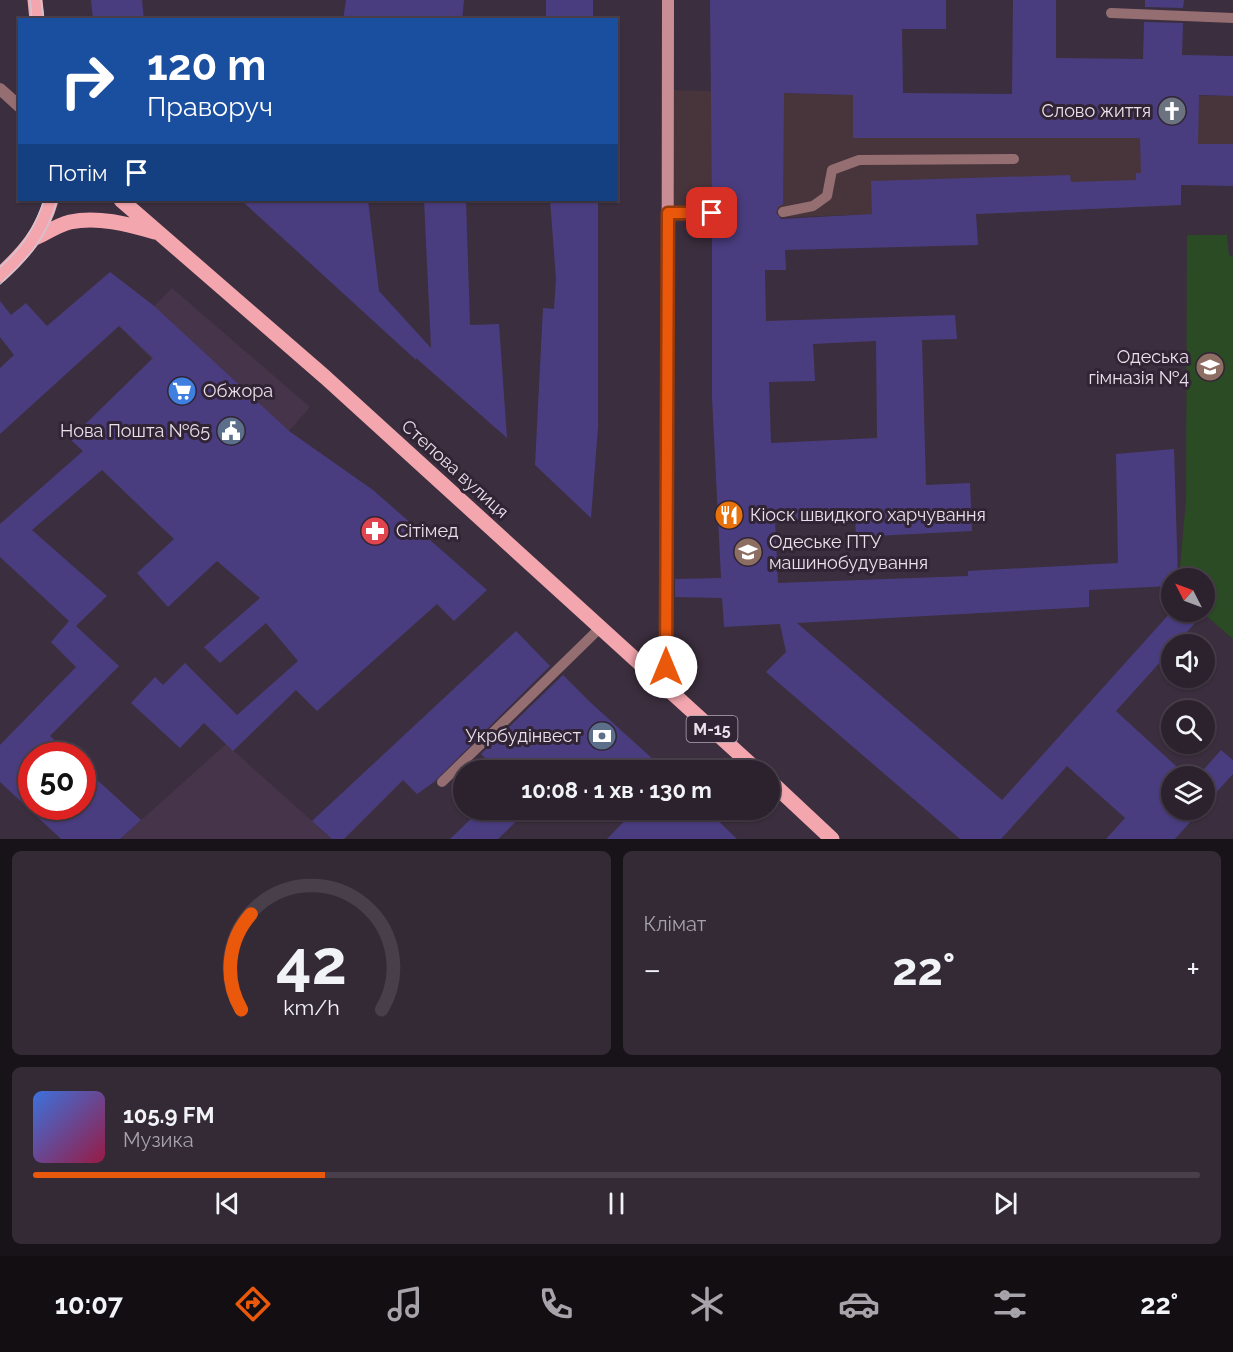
<!DOCTYPE html>
<html lang="uk">
<head>
<meta charset="utf-8">
<style>
	body { margin:0; font-family:Raleway,sans-serif; background:#342a36; color:#f1f3f6; height:100vh; display:flex; flex-direction:column; font-size:22px; white-space:nowrap }
	* { box-sizing:border-box; margin:0 }
	p { font-size:20px; color:#a6a4aa }
	.icon { flex:none; width:33px; height:33px; fill:none; stroke:currentColor; stroke-width:2; stroke-linecap:round; stroke-linejoin:round }
	.map { position:relative; height:839px; overflow:hidden }
	.panel { display:flex; flex-direction:column; gap:12px; padding:12px; background:#181319; flex:1 }
	.panel>* { flex:none }
	.banner { position:absolute; left:18px; top:18px; width:600px; height:183px; border-radius:0px; box-shadow:0 2px 4px #0004,0 0 0 2px #483f4a; background:#1a4fa0; color:#fff; overflow:hidden }
	.needle { width:39px; rotate:312deg }
	.buttons { position:absolute; left:1161px; top:568px; display:grid; gap:12px }
	.buttons a { display:grid; place-items:center; width:54px; height:54px; border-radius:50%; background:#2c222e; box-shadow:0 2px 4px #0004,0 0 0 2px #483f4a; font-size:30px }
	.speed { position:absolute; left:18px; top:742px; display:flex; gap:12px; font-size:30px; font-weight:700; text-align:center }
	.speed>* { display:grid; place-content:center; width:78px; height:78px; border-radius:50%; background:#2c222e; box-shadow:0 2px 4px #0004,0 0 0 2px #483f4a; line-height:1 }
	.speed .limit { border:9px solid #d22; background:#fff; color:#111 }
	.pin { position:absolute; display:grid; place-items:center; width:51px; height:51px; color:#fff; margin:-26px; border-radius:12px; box-shadow:0 3px 9px #0006 }
	.me { position:absolute; width:66px; margin:-33px; rotate:0deg; stroke-linejoin:round; filter:drop-shadow(0 0 4px #0008) }
	.turn { display:flex; align-items:center; gap:21px; height:126px; padding:0 30px; font-size:27px }
	.turn .icon { width:78px; height:78px; stroke-width:2.5 }
	.turn b { display:block; font-size:42px; line-height:51px }
	.then { display:flex; align-items:center; height:57px; padding:0 30px; background:#0003; gap:12px; font-size:22px }
	.big { font-size:45px; font-weight:700; line-height:1.1 }
	.panel .widget { flex:1; display:flex; flex-direction:column; justify-content:center; gap:9px; min-width:0; padding:0 21px; border-radius:9px; background:#342a36 }
	.panel .dial { align-items:center; gap:0 }
	.dial svg { height:156px; overflow:visible; fill:none; stroke:#483f4a; stroke-width:7; stroke-linecap:round; text-anchor:middle }
	.dial text { fill:#f1f3f6; stroke:none }
	.song { display:flex; align-items:center; gap:18px }
	.cover { width:72px; height:72px; border-radius:9px; background:linear-gradient(135deg,hsl(220 70% 55%),hsl(340 70% 35%)) }
	.played { height:6px; border-radius:3px; background:linear-gradient(90deg,#ea580c 25%,#483f4a 25%) }
	.keys { display:flex; justify-content:space-around; direction:ltr }
	.heat { display:flex; justify-content:space-between; align-items:center; font-size:33px; direction:ltr }
	.panel .tiles { flex:1; display:grid; gap:12px; grid-template-columns:1fr 1fr }
	.widget:last-child { grid-column:span 2 }
	.trip { position:absolute; left:453px; top:760px; width:327px; height:60px; border-radius:30px; background:#2c222e; box-shadow:0 2px 4px #0004,0 0 0 2px #483f4a; font-weight:700; line-height:60px; text-align:center }
	.dock { display:flex; height:96px; justify-content:space-around; align-items:center; background:#120e12; color:#a6a4aa }
	.dock .icon { width:42px; height:42px }
	.dock .active { color:#ea580c }
	.dock b { font-size:27px; color:#f1f3f6 }
	.map>svg:first-child { display:block }
	.built { fill:#46344a }
	.industrial { fill:#48353c }
	.green { fill:#2a4b24 }
	.building { fill:#4a3d7f; fill-rule:evenodd }
	.lines { fill:none; stroke-linecap:round; stroke-linejoin:round }
	.lane { stroke:#946e71; stroke-width:10 }
	.street { stroke:#946e71; stroke-width:12 }
	.secondary { stroke:#c98e94; stroke-width:12 }
	.primary { stroke:#f3a6ae; stroke-width:15 }
	.tram { stroke:#d0c7d2; stroke-width:1.5 }
	.route-casing { stroke:#983908; stroke-width:15 }
	.route { stroke:#ea580c; stroke-width:10 }
	.labels { text-anchor:middle; stroke-width:6; stroke-linejoin:round; paint-order:stroke }
	.shield { fill:#312434; stroke:#b2a8b4; stroke-width:1.5 }
	.shield-label { font-size:16px; font-weight:bold; fill:#e9e0eb }
	.poi-label { font-size:18px; fill:#e9e0eb; stroke:#312434; text-anchor:end }
	.street-label { font-size:18px; fill:#e9e0eb; stroke:#312434 }
</style>
</head>
<body>
<div class="map">
<svg width="1233" height="839" viewBox="0 0 1233 839">
	<rect width="100%" height="100%" fill="#3b2e3e"/>
	<path class="built" d="M172 288 310 407 289 431 245 451 165 531 70 439 152 359 127 334Z
		M226 744 332 839H120Z"/>
	<path class="industrial" d="M670 90 853 95 1233 96V144H1182L1181 205 976 214H872L671 222Z"/>
	<path class="green" d="M1187 235H1227L1229 255 1233 257V639L1202 612H1204V579H1179L1186 499Z"/>
	<path class="building" d="M91 0H142L144 20H93Z
		M346 0H464L462 20H343Z
		M546 0H593V20H546Z
		M710 0H946V29H902L903 93 1012 94 1013 0H1056V58L1143 59 1144 22 1183 23 1182 55 1233 56V96L1199 95 1198 144H1233V186L1181 185V205L976 214 978 245 785 250 786 270H765L766 321 955 315 957 339 922 340 926 485 970 483 972 531 856 537 855 516 775 521 778 583 968 576V571L1118 563 1116 454 1174 449 1178 579H1172V586L1089 590V607L797 623 1002 800 1171 612H1205L1175 645H1172V649L1116 711 1188 777H1172V810H1201L1175 839H1106L1125 818 1067 766 1001 839H960L766 672 786 652 780 624 724 627 722 598 675 597V579L721 578 712 397V221L719 213 718 209 712 206ZM784 93 853 95V138H1140L1141 173H1136V180L1071 182 1070 175 871 181 872 214 781 219 776 213 778 207 783 204ZM876 341 877 438 771 443 769 382 815 381 813 344Z
		M1145 0H1184L1183 8 1145 7Z
		M241 200H368L379 291 431 348 424 200H466L470 325 499 324 507 438 416 358V360Z
		M550 200H598V427L591 518 535 465 543 308 554 309 556 279Z
		M110 272 153 305 289 431 373 490 487 590 454 621 437 604 317 711 296 690 233 751 204 723 180 748 131 703 155 677 163 685 185 663 237 715 298 661 266 623 220 663 204 647 260 598 217 561 168 607 137 573 174 539 102 470 32 530 107 596 76 626 119 666 50 736 72 756H32V807H82V766L141 820 120 839H61L0 782V745L76 667 51 642 69 621 0 557V524L83 451 70 439 153 358 119 326 0 434V368L14 355 0 337V301L11 315 26 303 47 326Z
		M516 631 550 666 434 782 417 794 403 780 344 839H332L312 821Z
		M563 675 590 702 666 771H592L580 760 568 771H498L481 754Z
		M1221 750 1233 760V774L1204 806V777H1197Z
		M480 810H528L498 839H450Z
		M635 810H707L737 839H607Z"/>
	<g class="lines">
		<path class="lane" d="M1111 13 1233 18
			M783 212 813 206 827 196 832 170 859 160 1014 159
			M668 214 712 213
			M442 782 601 627"/>
		<path class="street" d="M0 89 20 107"/>
		<path class="secondary" d="M667 686 668 0"/>
		<path class="primary" d="M35 0 37 20
			M121 200 325 377 758 771
			M35 238C46 233 58 225 70 222 97 216 128 224 155 232
			M0 275C25 252 42 232 51 200
			M770 781 832 839"/>
		<path class="tram" d="M30 0 32 20
			M41 0 44 20
			M0 267C21 249 36 226 44 200
			M0 284C28 259 48 236 57 200"/>
	</g>
	<g class="lines">
		<g class="route-casing">
			<path id="route" d="M666 667 668 213H712"/>
		</g>
		<use href="#route" class="route"/>
	</g>
	<defs>
		<g id="church-disc" transform="scale(1.5)"><circle r="9.5" fill="#6b7280" stroke="#312434"/><path d="M-1.2-6h2.4v3.5h3.3v2.4h-3.3V6h-2.4V-.1h-3.3v-2.4h3.3Z" fill="#fff"/></g>
		<g id="school-disc" transform="scale(1.5)"><circle r="9.5" fill="#8d6e63" stroke="#312434"/><path d="M0-5L7-2L0 1L-7-2ZM-4 1L0 2.5L4 1V4Q0 6-4 4Z" fill="#fff"/></g>
		<g id="supermarket-disc" transform="scale(1.5)"><circle r="9.5" fill="#3f7fe0" stroke="#312434"/><path d="M-6-5.5h2.5l.6 2H6L4.5 2H-2.5L-4.4-4H-6ZM-1.5 3.2a1.3 1.3 0 1 0 .1 0ZM3 3.2a1.3 1.3 0 1 0 .1 0Z" fill="#fff"/></g>
		<g id="civic-disc" transform="scale(1.5)"><circle r="9.5" fill="#5c6f8a" stroke="#312434"/><path d="M-.6-6.5H3V-4.5H.6V-3L4-1V1h2V6H-6V1h2V-1L-.6-3ZM-1.2 2.5V6h2.4V2.5Z" fill="#fff"/></g>
		<g id="restaurant-disc" transform="scale(1.5)"><circle r="9.5" fill="#e8710a" stroke="#312434"/><path d="M-5-6h1v4h1v-4h1v4h1v-4h1v5L-1.5 .5V6h-2V.5L-5-1ZM5-6V6H3V1.5H1.5Q1.5-4 5-6Z" fill="#fff"/></g>
		<g id="pharmacy-disc" transform="scale(1.5)"><circle r="9.5" fill="#e0444e" stroke="#312434"/><path d="M-2-6h4v4h4v4h-4v4h-4v-4h-4v-4h4Z" fill="#fff"/></g>
		<g id="university-disc" transform="scale(1.5)"><circle r="9.5" fill="#8d6e63" stroke="#312434"/><path d="M0-5L7-2L0 1L-7-2ZM-4 1L0 2.5L4 1V4Q0 6-4 4Z" fill="#fff"/></g>
		<g id="bank-disc" transform="scale(1.5)"><circle r="9.5" fill="#5c6f8a" stroke="#312434"/><path d="M-6-4H6V4H-6ZM0-2.3a2.3 2.3 0 1 0 0 4.6a2.3 2.3 0 1 0 0-4.6Z" fill="#fff"/></g>
	</defs>
	<g fill-rule="evenodd">
		<use href="#church-disc" x="1172" y="111"/>
		<use href="#school-disc" x="1210" y="367"/>
		<use href="#supermarket-disc" x="182" y="391"/>
		<use href="#civic-disc" x="231" y="431"/>
		<use href="#restaurant-disc" x="729" y="515"/>
		<use href="#pharmacy-disc" x="375" y="531"/>
		<use href="#university-disc" x="748" y="552"/>
		<use href="#bank-disc" x="602" y="736"/>
	</g>
	<g class="labels">
		<rect class="shield" x="686.5" y="716" width="51" height="26" rx="4.5"/>
		<g class="shield-label">
			<text x="712" y="735">М-15</text>
		</g>
		<g class="poi-label">
			<text x="1151" y="117">Слово життя</text>
			<text x="1189" y="363">Одеська<tspan x="1189" dy="21">гімназія №4</tspan></text>
			<text x="203" y="397" text-anchor="start">Обжора</text>
			<text x="210" y="437">Нова Пошта №65</text>
			<text x="750" y="521" text-anchor="start">Кіоск швидкого харчування</text>
			<text x="396" y="537" text-anchor="start">Сітімед</text>
			<text x="769" y="548" text-anchor="start">Одеське ПТУ<tspan x="769" dy="21">машинобудування</tspan></text>
			<text x="581" y="742">Укрбудінвест</text>
		</g>
		<g class="street-label">
			<text transform="translate(455 469) rotate(42)" y="6">Степова вулиця</text>
		</g>
	</g>
</svg>
<div class="buttons">
<a><svg class="needle" viewBox="-14 -14 28 28"><path d="M0-13l5 13h-10z" fill="#e53935"/><path d="M0 13l5-13h-10z" fill="#a6a4aa"/></svg></a>
<a><svg class="icon" aria-label="sound" viewBox="0 0 24 24"><path d="M4 9h4l5-4v14l-5-4H4zM17 9q2 3 0 6"/></svg></a>
<a><svg class="icon" aria-label="search" viewBox="0 0 24 24"><circle cx="10" cy="10" r="6"/><path d="M15 15l6 6"/></svg></a>
<a><svg class="icon" aria-label="layers" viewBox="0 0 24 24"><path d="M12 4l9 5-9 5-9-5zM3 14l9 5 9-5"/></svg></a>
</div>
<div class="speed"><div class="limit">50</div></div>
<div class="pin" style="left:712px;top:213px;background:#d93025"><svg class="icon" aria-label="arrive" viewBox="0 0 24 24"><path d="M6 21V4h12l-3 4 3 4H6"/></svg></div>
<svg class="me" style="left:666px;top:667px" viewBox="-20 -20 40 40"><circle r="19" fill="#fff"/><path d="M0-13L10 11 0 6-10 11z" fill="#ea580c"/></svg>
<div class="trip">10:08 · 1 хв · 130 m</div>
<div class="banner">
<div class="turn"><svg class="icon" aria-label="right" viewBox="0 0 24 24"><path d="M7 20v-9h11M14 6l5 5-5 5"/></svg><div><b>120 m</b>Праворуч</div></div>
<div class="then">Потім<svg class="icon" aria-label="arrive" viewBox="0 0 24 24"><path d="M6 21V4h12l-3 4 3 4H6"/></svg></div>
</div>
</div>
<section class="panel">
<div class="tiles">
<div class="widget dial"><svg viewBox="0 0 100 80">
<path d="M14 69A42 42 0 1 1 86 69"/>
<path d="M14 69A42 42 0 0 1 19 20" stroke="#ea580c"/>
<text x="50" y="56" font-size="32" font-weight="700">42</text>
<text x="50" y="72" font-size="11">km/h</text>
</svg></div>
<div class="widget"><p>Клімат</p>
<div class="heat"><a>−</a><b class="big">22°</b><a>+</a></div>
</div>
<div class="widget">
<div class="song"><i class="cover"></i><div><b>105.9 FM</b><p>Музика</p></div></div>
<div class="played"></div>
<div class="keys"><svg class="icon" aria-label="previous" viewBox="0 0 24 24"><path d="M18 5L8 12l10 7zM5 5v14"/></svg><svg class="icon" aria-label="pause" viewBox="0 0 24 24"><path d="M8 5v14M16 5v14"/></svg><svg class="icon" aria-label="next" viewBox="0 0 24 24"><path d="M6 5l10 7-10 7zM19 5v14"/></svg></div>
</div>
</div>
</section>
<nav class="dock">
<b>10:07</b>
<svg class="icon active" aria-label="directions" viewBox="0 0 24 24"><path d="M12 3l9 9-9 9-9-9zM9 14v-3h6M13 9l2 2-2 2"/></svg>
<svg class="icon" aria-label="music" viewBox="0 0 24 24"><path d="M9 18V5l10-2v13"/><circle cx="6" cy="18" r="3"/><circle cx="16" cy="16" r="3"/></svg>
<svg class="icon" aria-label="phone" viewBox="0 0 24 24"><path d="M5 4h4l2 5-3 2q2 4 5 5l2-3 5 2v4C11 20 4 13 5 4z"/></svg>
<svg class="icon" aria-label="climate" viewBox="0 0 24 24"><path d="M12 3v18M4 7l16 10M4 17L20 7"/></svg>
<svg class="icon" aria-label="car" viewBox="0 0 24 24"><path d="M5 17H2v-5l4-1 3-4h7l3 4 3 1v5h-3M9 17h6M6 11h13"/><circle cx="7" cy="17" r="2"/><circle cx="17" cy="17" r="2"/></svg>
<svg class="icon" aria-label="filters" viewBox="0 0 24 24"><path d="M4 7h16M4 17h16"/><circle cx="9" cy="7" r="2"/><circle cx="15" cy="17" r="2"/></svg>
<b>22°</b>
</nav>
</body>
</html>
